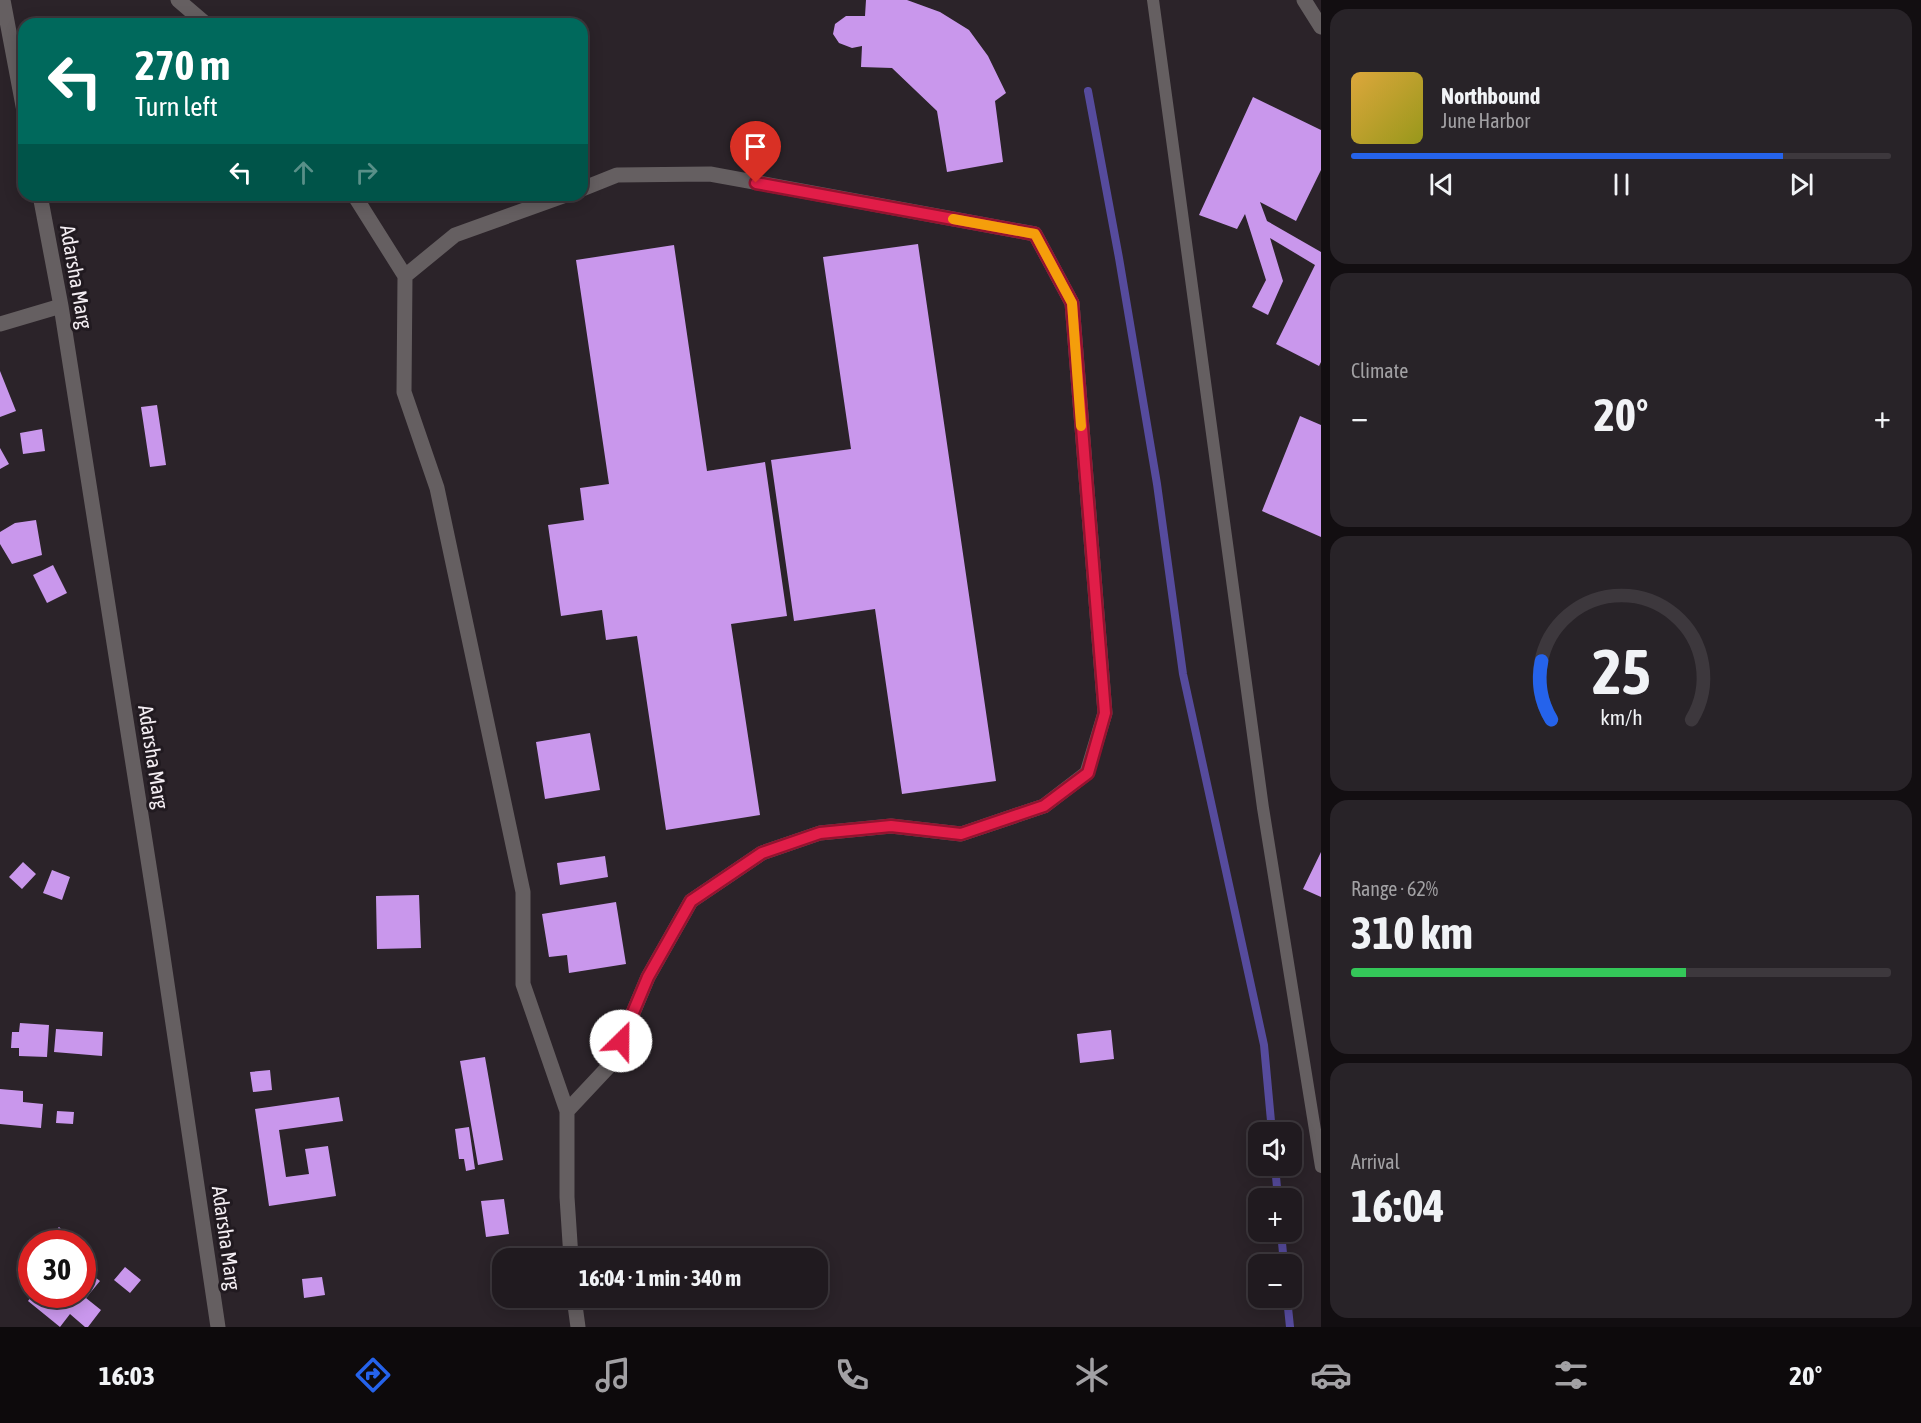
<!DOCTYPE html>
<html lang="en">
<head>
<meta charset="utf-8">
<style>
	body { margin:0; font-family:"Asap Condensed",sans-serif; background:#282328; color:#f1f3f6; height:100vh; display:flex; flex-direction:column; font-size:22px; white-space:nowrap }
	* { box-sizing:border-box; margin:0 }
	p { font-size:20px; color:#a2a1a4 }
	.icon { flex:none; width:33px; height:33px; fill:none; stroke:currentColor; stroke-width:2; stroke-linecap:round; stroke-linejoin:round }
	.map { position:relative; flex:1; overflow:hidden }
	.panel { display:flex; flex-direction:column; gap:9px; padding:9px; background:#120e11; width:600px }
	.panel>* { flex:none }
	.hud { position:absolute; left:18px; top:18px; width:570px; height:183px; border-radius:18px; box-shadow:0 3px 15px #0003,0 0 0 2px #3d383d; background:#00695c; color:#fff; overflow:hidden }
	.tools { position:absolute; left:1248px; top:1122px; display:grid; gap:12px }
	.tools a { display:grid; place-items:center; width:54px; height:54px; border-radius:12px; background:#201a1f; box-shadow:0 3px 15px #0003,0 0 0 2px #3d383d; font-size:30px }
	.speed { position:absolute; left:18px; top:1230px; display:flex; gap:12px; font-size:30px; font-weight:700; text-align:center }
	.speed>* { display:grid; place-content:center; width:78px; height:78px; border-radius:50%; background:#201a1f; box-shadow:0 3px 15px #0003,0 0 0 2px #3d383d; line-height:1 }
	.speed .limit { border:9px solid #d22; background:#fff; color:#111 }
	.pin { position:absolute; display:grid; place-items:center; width:51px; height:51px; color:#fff; margin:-62px -26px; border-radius:50% 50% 50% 0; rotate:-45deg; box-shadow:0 0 6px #0007 }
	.pin .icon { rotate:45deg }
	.me { position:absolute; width:66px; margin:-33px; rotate:23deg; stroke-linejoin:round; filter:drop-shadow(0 0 4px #0008) }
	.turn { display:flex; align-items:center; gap:21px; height:126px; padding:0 18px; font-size:27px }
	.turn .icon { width:78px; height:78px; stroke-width:2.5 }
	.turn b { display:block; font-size:42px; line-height:51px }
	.lanes { display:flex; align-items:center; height:57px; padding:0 18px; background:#0003; justify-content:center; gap:30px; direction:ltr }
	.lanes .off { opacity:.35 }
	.big { font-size:45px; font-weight:700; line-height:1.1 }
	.panel .widget { flex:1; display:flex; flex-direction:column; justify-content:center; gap:9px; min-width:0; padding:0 21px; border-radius:18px; background:#282328 }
	.panel .dial { align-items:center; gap:0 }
	.dial svg { height:156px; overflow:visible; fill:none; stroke:#3d383d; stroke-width:7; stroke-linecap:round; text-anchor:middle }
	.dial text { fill:#f1f3f6; stroke:none }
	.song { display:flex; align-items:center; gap:18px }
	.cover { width:72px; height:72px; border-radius:9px; background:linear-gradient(135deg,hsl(40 70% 55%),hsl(60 70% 35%)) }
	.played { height:6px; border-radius:3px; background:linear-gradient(90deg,#2563eb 80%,#3d383d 80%) }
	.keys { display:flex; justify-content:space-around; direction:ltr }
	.heat { display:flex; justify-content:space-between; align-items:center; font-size:33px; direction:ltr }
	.charge { height:9px; border-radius:4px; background:linear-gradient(90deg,#34c759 62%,#3d383d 0) }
	.trip { position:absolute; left:492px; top:1248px; width:336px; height:60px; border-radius:18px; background:#201a1f; box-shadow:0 3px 15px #0003,0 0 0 2px #3d383d; font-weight:700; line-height:60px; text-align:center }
	.tab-bar { display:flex; height:96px; justify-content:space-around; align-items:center; background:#0d0a0c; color:#a2a1a4 }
	.tab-bar .icon { width:42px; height:42px }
	.tab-bar .selected { color:#2563eb }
	.tab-bar b { font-size:27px; color:#f1f3f6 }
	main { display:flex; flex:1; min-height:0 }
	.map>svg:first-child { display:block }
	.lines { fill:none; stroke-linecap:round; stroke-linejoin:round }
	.stream { stroke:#564b9d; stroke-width:8 }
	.building { fill:#c997ec }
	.lane { stroke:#655f61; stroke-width:12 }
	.street { stroke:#655f61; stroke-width:15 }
	.route-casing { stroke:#92132f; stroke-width:15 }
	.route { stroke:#e11d48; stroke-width:10 }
	.slow { stroke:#f59e0b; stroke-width:10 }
	.labels { text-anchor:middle; stroke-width:6; stroke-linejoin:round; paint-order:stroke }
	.street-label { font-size:21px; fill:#f3edf2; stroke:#211a20 }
</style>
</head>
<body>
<main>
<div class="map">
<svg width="1321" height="1327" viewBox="0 0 1321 1327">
	<rect width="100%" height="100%" fill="#2b2329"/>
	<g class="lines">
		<path class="stream" d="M1088 91 1119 258 1157 484 1183 674 1264 1045 1272 1132
			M1275 1166 1278 1198
			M1281 1232 1284 1264
			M1287 1298 1290 1327"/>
	</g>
	<path class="building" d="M866 0H907L940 12 969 30 988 56 1006 93 995 101 1003 162 947 172 937 111 892 68 861 67 862 46 852 48 839 43 833 34 835 24 846 16H865Z
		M1253 97 1321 130V170L1296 221 1260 202 1267 221 1321 252V362L1319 366 1276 344 1315 265 1270 238 1283 281 1268 315 1252 307 1266 280 1245 214 1237 229 1199 215Z
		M918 244 996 781 902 794 875 609 794 621 771 460 851 449 823 257Z
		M674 245 707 471 765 462 787 616 731 624 760 815 666 830 637 636 606 640 602 610 561 616 548 525 584 520 580 488 609 484 576 260Z
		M0 371 16 411 0 417Z
		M157 405 166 465 150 467 141 407Z
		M1300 416 1321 425V537L1262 511Z
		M42 429 45 451 23 454 20 433Z
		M0 448 9 464 0 469Z
		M36 520 42 555 12 564 0 544V532L15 523Z
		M53 565 67 593 47 603 33 575Z
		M590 733 600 790 545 799 536 742Z
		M1321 852V897L1303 889Z
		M605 856 608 877 560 885 557 863Z
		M23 862 36 874 22 889 9 877Z
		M52 870 70 877 62 900 43 893Z
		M419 895 421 948 377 949 376 896Z
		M616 902 626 964 569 973 567 955 549 957 542 914Z
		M20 1023 49 1025 47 1057 19 1056V1048H11L12 1032H19Z
		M56 1029 103 1032 102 1056 54 1052Z
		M1111 1030 1114 1059 1080 1063 1077 1034Z
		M485 1057 503 1160 478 1165 460 1061Z
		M270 1070 272 1090 253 1092 250 1072Z
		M0 1089 23 1091V1102L43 1104 41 1128 0 1124Z
		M339 1097 343 1121 279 1130 286 1177 309 1174 305 1149 328 1146 336 1196 269 1206 255 1109Z
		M57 1111 74 1112 73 1124 56 1123Z
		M469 1127 475 1169 466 1171 464 1159H459L455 1129Z
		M504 1199 509 1234 486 1237 481 1201Z
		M59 1227 73 1241 71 1244H52L47 1239Z
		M82 1267 100 1281 86 1298 101 1310 88 1327H85L70 1314 60 1327 28 1301 33 1294H82Z
		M125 1267 141 1280 130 1293 114 1280Z
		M322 1277 325 1295 304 1298 302 1279Z"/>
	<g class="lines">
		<path class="lane" d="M1153 0 1263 808 1321 1167"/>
		<path class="street" d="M3 0 24 111
			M178 0 206 24
			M1304 0 1321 27
			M40 195 61 306 158 923 218 1327
			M354 195 405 276 404 392 437 488 523 892V984L567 1111V1197L571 1258
			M405 276 455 235 566 195
			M0 324 61 306
			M567 1111 612 1063 648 977 691 901 762 853 820 833 891 826 961 834 1044 806 1087 773 1105 713 1072 303 1035 234 710 174 617 175 582 189
			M574 1298 578 1327"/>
	</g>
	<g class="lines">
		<g class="route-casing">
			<path id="route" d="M621 1041 648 977 691 901 762 853 820 833 891 826 961 834 1044 806 1088 773 1105 713 1072 303 1035 234 756 183"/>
		</g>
		<use href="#route" class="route"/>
		<path class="slow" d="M953 219 1035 234 1072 303 1081 426"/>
	</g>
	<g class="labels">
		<g class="street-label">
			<text transform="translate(76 277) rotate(80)" y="7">Adarsha Marg</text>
			<text transform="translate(153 757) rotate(81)" y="7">Adarsha Marg</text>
			<text transform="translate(226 1238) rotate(82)" y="7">Adarsha Marg</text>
		</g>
	</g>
</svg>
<div class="tools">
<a><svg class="icon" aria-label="sound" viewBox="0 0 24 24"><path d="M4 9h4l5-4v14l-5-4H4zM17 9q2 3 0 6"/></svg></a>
<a>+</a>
<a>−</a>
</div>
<div class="speed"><div class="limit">30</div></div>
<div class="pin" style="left:756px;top:183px;background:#d93025"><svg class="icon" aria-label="arrive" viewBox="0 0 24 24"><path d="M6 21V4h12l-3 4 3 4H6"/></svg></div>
<svg class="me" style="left:621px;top:1041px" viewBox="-20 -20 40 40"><circle r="19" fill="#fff"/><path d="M0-13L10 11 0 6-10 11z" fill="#e11d48"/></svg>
<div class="trip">16:04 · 1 min · 340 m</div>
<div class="hud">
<div class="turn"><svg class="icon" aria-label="left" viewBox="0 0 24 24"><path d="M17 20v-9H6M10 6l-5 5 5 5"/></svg><div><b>270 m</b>Turn left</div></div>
<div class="lanes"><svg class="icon" aria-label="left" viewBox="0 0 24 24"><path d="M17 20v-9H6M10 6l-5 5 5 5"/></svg><svg class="icon off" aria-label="ahead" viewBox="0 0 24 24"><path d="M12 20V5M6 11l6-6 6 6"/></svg><svg class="icon off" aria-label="right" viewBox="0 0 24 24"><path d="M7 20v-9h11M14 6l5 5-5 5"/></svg></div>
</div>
</div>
<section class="panel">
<div class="widget">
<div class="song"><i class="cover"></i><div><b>Northbound</b><p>June Harbor</p></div></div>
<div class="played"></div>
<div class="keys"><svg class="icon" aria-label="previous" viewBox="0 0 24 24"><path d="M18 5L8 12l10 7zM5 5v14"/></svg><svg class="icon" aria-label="pause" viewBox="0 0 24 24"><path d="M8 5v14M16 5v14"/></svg><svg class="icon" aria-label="next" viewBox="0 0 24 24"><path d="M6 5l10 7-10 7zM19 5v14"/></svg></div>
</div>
<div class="widget"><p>Climate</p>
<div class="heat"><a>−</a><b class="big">20°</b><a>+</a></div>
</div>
<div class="widget dial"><svg viewBox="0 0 100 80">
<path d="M14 69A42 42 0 1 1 86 69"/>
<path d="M14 69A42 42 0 0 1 9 39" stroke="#2563eb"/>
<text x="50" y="56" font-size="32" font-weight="700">25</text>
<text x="50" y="72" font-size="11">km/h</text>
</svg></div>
<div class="widget"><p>Range · 62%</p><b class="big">310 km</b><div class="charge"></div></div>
<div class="widget"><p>Arrival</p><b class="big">16:04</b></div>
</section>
</main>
<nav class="tab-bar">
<b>16:03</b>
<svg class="icon selected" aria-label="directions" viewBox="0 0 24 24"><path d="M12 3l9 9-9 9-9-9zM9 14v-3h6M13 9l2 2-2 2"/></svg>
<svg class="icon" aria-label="music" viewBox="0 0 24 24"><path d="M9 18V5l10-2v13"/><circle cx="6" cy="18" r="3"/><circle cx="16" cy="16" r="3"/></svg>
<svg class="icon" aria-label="phone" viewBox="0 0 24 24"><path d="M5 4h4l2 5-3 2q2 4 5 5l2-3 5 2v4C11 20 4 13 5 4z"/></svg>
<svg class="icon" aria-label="climate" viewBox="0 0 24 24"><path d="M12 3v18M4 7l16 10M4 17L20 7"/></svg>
<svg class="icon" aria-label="car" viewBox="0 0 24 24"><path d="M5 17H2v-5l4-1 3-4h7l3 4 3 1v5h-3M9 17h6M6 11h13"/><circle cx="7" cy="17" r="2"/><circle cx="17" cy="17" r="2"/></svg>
<svg class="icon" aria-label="filters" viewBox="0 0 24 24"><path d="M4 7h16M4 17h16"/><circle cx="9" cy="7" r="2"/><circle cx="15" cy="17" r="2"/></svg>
<b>20°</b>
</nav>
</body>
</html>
